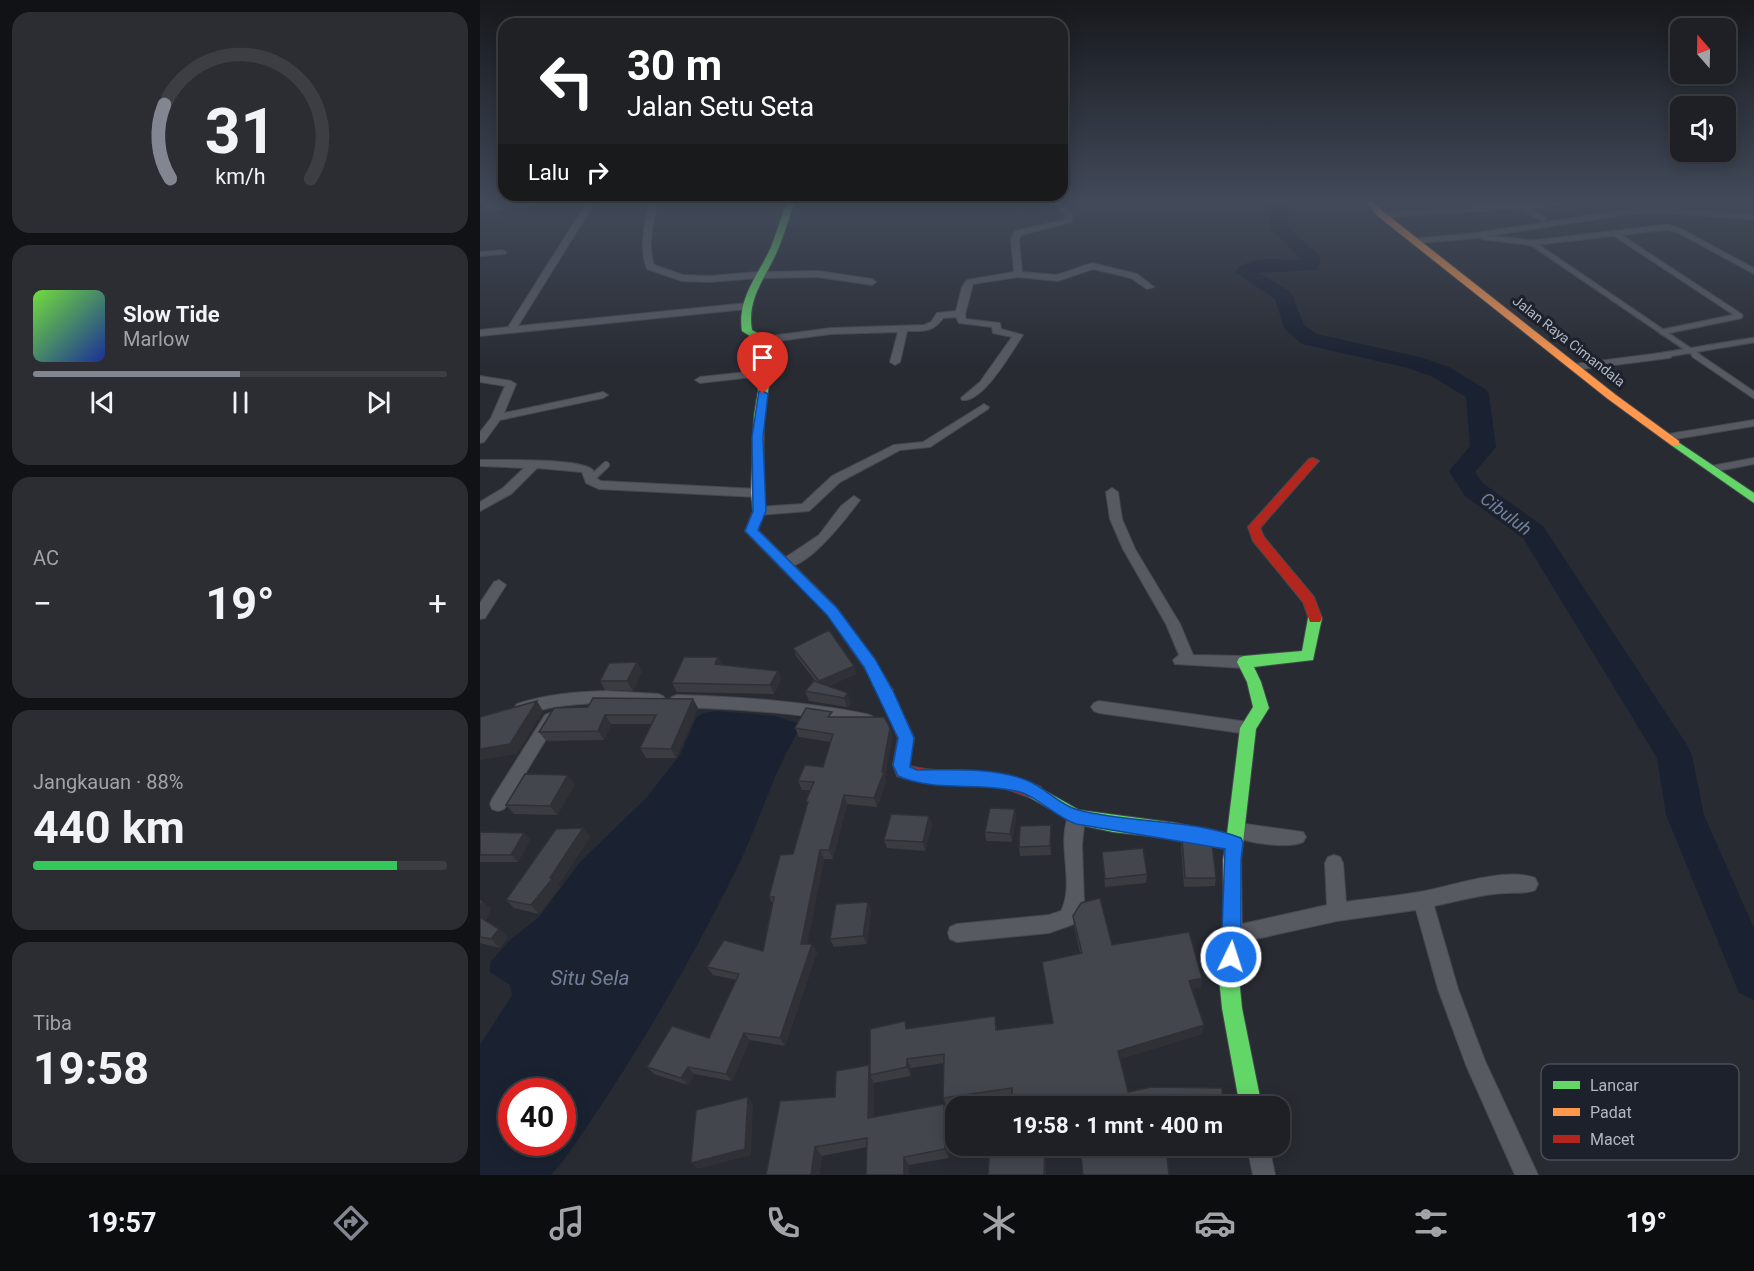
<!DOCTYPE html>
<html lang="id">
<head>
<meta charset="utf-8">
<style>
	body { margin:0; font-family:Roboto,sans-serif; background:#2b2d32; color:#f1f3f6; height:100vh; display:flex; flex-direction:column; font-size:22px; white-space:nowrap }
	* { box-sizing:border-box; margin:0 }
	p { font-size:20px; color:#a1a3a7 }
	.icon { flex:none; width:33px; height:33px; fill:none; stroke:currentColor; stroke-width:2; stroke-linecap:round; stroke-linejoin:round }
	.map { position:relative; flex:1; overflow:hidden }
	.panel { display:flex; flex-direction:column; gap:12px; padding:12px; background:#101215; width:480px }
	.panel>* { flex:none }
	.top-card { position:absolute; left:18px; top:18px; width:570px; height:183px; border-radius:18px; box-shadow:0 3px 15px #0003,0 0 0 2px #3c3e43; background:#202124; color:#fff; overflow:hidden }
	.needle { width:39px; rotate:340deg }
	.fabs { position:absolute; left:1190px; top:18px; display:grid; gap:12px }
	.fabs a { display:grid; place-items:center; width:66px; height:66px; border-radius:12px; background:#1e2026; box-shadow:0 3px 15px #0003,0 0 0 2px #3c3e43; font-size:30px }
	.speed { position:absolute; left:18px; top:1078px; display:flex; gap:12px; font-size:30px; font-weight:700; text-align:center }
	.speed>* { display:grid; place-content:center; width:78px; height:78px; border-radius:50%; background:#1e2026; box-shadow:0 3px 15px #0003,0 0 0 2px #3c3e43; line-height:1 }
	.speed .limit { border:9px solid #d22; background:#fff; color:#111 }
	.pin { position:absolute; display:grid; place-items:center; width:51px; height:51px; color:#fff; margin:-62px -26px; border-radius:50% 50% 50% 0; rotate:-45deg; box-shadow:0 0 6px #0007 }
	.pin .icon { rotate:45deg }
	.me { position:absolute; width:66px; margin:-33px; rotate:4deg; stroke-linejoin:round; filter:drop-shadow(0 0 4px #0008) }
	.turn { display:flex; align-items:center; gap:21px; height:126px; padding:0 30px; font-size:27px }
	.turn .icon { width:78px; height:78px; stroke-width:2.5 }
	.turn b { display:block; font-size:42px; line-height:51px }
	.then { display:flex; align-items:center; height:57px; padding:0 30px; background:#0003; gap:12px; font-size:22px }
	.big { font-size:45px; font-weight:700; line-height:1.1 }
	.panel .card { flex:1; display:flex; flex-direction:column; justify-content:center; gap:9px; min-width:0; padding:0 21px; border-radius:18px; background:#2b2d32 }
	.panel .dial { align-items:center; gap:0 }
	.dial svg { height:156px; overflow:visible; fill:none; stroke:#3c3e43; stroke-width:7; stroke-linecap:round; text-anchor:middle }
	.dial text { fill:#f1f3f6; stroke:none }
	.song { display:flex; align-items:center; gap:18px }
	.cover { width:72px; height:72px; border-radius:9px; background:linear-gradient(135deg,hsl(100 70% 55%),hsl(230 70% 35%)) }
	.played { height:6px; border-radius:3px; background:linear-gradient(90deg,#828690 50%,#3c3e43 50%) }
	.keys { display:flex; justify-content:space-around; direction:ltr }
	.heat { display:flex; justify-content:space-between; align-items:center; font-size:33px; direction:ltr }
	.charge { height:9px; border-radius:4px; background:linear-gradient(90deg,#34c759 88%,#3c3e43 0) }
	.trip { position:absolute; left:465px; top:1096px; width:345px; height:60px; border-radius:18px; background:#1e2026; box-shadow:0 3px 15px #0003,0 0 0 2px #3c3e43; font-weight:700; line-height:60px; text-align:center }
	.tabs { display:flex; height:96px; justify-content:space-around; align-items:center; background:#0c0d0f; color:#a1a3a7 }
	.tabs .icon { width:42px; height:42px }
	.tabs .current { color:#828690 }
	.tabs b { font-size:27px; color:#f1f3f6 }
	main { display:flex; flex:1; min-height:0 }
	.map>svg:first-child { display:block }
	.water { fill:#1a2232; fill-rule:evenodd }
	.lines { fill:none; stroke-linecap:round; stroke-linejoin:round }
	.river { fill:#1a2232; fill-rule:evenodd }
	.lane-far1-casing { stroke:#45484f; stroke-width:7 }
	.lane-casing { stroke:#45484f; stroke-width:8 }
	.street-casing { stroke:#45484f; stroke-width:2 }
	.fast-casing { stroke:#45484f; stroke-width:2 }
	.slow-casing { stroke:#45484f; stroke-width:2 }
	.jam-casing { stroke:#45484f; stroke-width:2 }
	.lane-far1 { stroke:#575a61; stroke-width:4.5 }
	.lane { stroke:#575a61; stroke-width:6 }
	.street { fill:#575a61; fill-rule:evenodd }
	.fast { fill:#63d668; fill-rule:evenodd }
	.slow { fill:#ff974d; fill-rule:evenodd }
	.jam { fill:#b3261e; fill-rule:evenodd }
	.wall { fill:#3a3c42 }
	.shaded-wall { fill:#2f3136 }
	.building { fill:#43464d; stroke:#2f3136; stroke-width:1.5 }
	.route { fill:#1a73e8; stroke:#114b97; stroke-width:1.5 }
	.labels { text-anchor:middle; stroke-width:6; stroke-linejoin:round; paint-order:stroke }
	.far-street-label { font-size:14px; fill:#b2b7c3; stroke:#1c212b }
	.water-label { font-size:18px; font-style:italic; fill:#6f7f9e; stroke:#1c212b }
	.near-water-label { font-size:21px; font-style:italic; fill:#6f7f9e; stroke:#1c212b }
	.key { fill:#1c212b; stroke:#494e59; stroke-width:1.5 }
	.key-label { font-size:16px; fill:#b2b7c3 }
</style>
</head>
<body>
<main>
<section class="panel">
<div class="card dial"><svg viewBox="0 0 100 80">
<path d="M14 69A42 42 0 1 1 86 69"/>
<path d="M14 69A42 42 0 0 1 11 31" stroke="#828690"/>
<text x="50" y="56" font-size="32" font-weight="700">31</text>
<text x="50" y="72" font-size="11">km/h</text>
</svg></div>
<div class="card">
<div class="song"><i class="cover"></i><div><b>Slow Tide</b><p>Marlow</p></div></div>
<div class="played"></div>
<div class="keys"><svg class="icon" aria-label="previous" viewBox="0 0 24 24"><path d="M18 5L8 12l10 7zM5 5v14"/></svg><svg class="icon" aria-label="pause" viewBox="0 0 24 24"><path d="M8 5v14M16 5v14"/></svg><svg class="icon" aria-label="next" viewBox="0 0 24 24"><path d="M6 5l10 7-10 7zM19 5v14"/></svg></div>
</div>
<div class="card"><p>AC</p>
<div class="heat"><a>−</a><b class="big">19°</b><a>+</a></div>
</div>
<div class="card"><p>Jangkauan · 88%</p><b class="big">440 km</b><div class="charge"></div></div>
<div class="card"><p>Tiba</p><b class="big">19:58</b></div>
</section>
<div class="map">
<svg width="1274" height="1175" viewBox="0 0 1274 1175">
	<rect width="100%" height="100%" fill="#282b32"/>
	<path class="water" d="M236 711 295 716 317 723 320 728C291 776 279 825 254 874 204 975 148 1069 83 1161L71 1175H0V1045L32 995 30 985 10 972V962L30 940 59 917 100 862 167 797 200 755 216 718 223 713ZM32 1092H82V1143H32Z"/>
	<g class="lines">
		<path class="river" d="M786 202H802L809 215 808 227 841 257 837 270 779 273 811 292 824 325 837 334 943 358 969 367 1005 389 1009 394 1016 447 995 472 1004 484 1063 526 1207 745 1212 755 1224 815 1274 928V1000L1259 993 1186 815 1177 758 1043 538 985 496 969 471 990 446 986 397 953 377 928 368 822 344 804 328 795 299 755 272C768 254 803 260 822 260L790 228 791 215Z"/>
		<g class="lane-far1-casing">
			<path id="lane-far1" d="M1044 208 1063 219
				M903 215 1025 207 1044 208 1080 202
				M1134 233 1260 316 1182 332
				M1003 237 1052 243 1218 356
				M936 241 992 236 1147 212 1177 210 1274 217
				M1052 243 1188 227 1200 231 1274 271
				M1177 356 1274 340"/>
		</g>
		<g class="lane-casing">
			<path id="lane" d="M1215 355 1274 395
				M1095 367 1189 355
				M1189 437 1274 423
				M1232 469 1274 461
				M110 480 126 465"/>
		</g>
		<g class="street-casing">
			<path id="street" d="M60 202H115L38 326 267 303 272 306 267 309 0 336V330L28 327 106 204 9 209 5 207 9 205Z
				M171 202H179C172 221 168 245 174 265L203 275 229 276 278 272 338 271 392 279 396 282 392 285 338 277 278 278 229 282 202 281 167 269C159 250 164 221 171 202Z
				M572 202H580L592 213V222L541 235 539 239 542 272 577 275 612 263 657 274 674 287 667 289 651 278 613 269 578 281 538 277 493 284 485 314 486 319 520 323 521 329 543 335C532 351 503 403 482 400L481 398 500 382 532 337 513 333 512 327 479 323 476 317 463 318C454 332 443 331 427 331L420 362 415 365 410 362 418 332 351 334 283 343 278 340 283 337 351 328 444 325 451 322 457 313 476 311 482 287 487 280 534 272 531 239 535 231 584 220 585 215Z
				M22 250 26 252 25 254 0 256V252Z
				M286 370 290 371V375L220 383 215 380 220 377Z
				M0 376 31 381 36 384 24 413 123 392 128 395 123 398 20 420 4 442 0 443V432L11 418 25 386 0 382Z
				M504 404 509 407 508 409 450 447 420 450 360 482 329 511 279 515 273 511 279 507 322 504 352 476 414 445 443 442Z
				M0 460C21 460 100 458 113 470L116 478 121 481 277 489 283 493 277 497 119 489 106 483 102 472 57 468 31 494 0 511V502L23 488 44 468 0 466Z
				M632 488 638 492 642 519 655 549 700 624 713 655 764 656 769 658 771 662 769 666 764 668 695 664 693 660 699 655 686 624 643 549 630 519 626 492Z
				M374 496 380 500C367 517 325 574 300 567L298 564 300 561 339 535 361 506Z
				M19 580 26 585 5 618 0 619V603L14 582Z
				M127 691 178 694 183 696 186 700 183 704 178 706C142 703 105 701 69 708 59 710 46 715 37 712L34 708 37 704C66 694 96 692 127 691Z
				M197 695C261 697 323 701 386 714L392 716 394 720 392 724 386 726C323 713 261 709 197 707L192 705 189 701 192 697Z
				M619 701 768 722 774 724 776 728 774 732 768 734 619 713 614 711 611 707 614 703Z
				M70 713 75 715 78 719 24 809 18 811 12 809 10 804 12 799 65 715Z
				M596 810 602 812 605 817 602 845 604 902 594 924 569 933 477 942 470 939 468 933 470 927 477 924 569 915 581 911C596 882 575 843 590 812Z
				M758 823 823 832 826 837 823 842C807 849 769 843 752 836L749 831 752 826Z
				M854 855 860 857 863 863 866 902C892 898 919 896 945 891 975 885 1027 867 1055 878L1058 884 1055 890C1046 894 1036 892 1026 893 1002 894 978 901 954 906L978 989 1005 1061 1058 1175H1035L986 1065 958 989 936 910 857 921 753 944 746 941 744 935 746 929 753 926 847 905 845 863 848 857Z
				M767 1146H789L795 1175H773Z"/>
		</g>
		<g class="fast-casing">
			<path id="fast" d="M307 202H315C309 217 305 232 299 247 288 275 266 297 272 330L294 343 299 351 291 373 284 416 283 493 285 511 278 530 357 608 394 659 410 686 413 690 410 694 405 696 400 694 384 667 347 614 265 531 273 511 271 493 274 416 281 373 289 351 287 347 262 331C257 298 278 276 291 247 297 232 301 217 307 202Z
				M1195 440 1274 493V503L1191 445V441Z
				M835 613 840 614 842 618 833 660 774 667 781 682 789 708 776 729 761 860 762 935 759 978 762 1008 782 1107H760L742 1008 739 978 744 935 743 860 745 849 696 839 633 832 596 824 549 797 547 792 549 787 555 785 599 810 696 823 747 834 760 728 773 707 767 682 757 662 759 658 764 656 822 651 828 618 830 614Z"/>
		</g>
		<g class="slow-casing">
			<path id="slow" d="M885 202H893L905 213 1136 395 1199 441V445H1191L1128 399 899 217Z"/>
		</g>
		<g class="jam-casing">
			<path id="jam" d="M833 458 839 461 837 463 780 528 784 537 834 597 842 618 840 622H830L823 602 773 541 768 527 829 459Z
				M405 684 410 686 434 738 429 766C476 777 513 766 561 787L563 792 561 797C550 801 537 791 525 789 489 781 452 788 417 776L413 765 418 738 397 690 400 686Z"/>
		</g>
		<use href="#lane-far1" class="lane-far1"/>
		<use href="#lane" class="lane"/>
		<use href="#street" class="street"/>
		<use href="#fast" class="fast"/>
		<use href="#slow" class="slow"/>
		<use href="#jam" class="jam"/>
	</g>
	<path class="wall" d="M1124 202H1158L1157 205 1128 209Z
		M313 648 374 666 376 674 349 686 371 703 367 707 329 701 325 691 336 682 316 656Z
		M238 657 242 665 298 671 301 680 294 694 197 692 192 683Z
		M157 662 162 672 153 691 125 690 120 681Z
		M213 699 218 708 196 758H166L160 748 172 724H131L124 740 66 741 59 732 108 707Z
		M353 717 410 728 412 738 405 777 406 781 397 807 367 804 353 859H344L327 944 337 952 305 1046 270 1040 252 1081 214 1074 208 1085 174 1074 167 1067 229 1038 257 980 233 975 227 967 283 951 292 903 289 897 313 854 328 804 326 801 331 790H322L318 781 343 767 351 742 319 737 315 728Z
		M95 784 77 815 34 814 26 805Z
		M535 809 536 818 532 842 506 841 505 832Z
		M449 816 452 825 445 851 407 848 404 840Z
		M571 825V855L540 856 539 847Z
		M103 828 110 837 78 885 80 887 59 914 34 908 26 900Z
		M0 832 44 833 50 840 38 862H0Z
		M702 839 736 878 735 886 704 887 701 848Z
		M622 852 667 874 666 883 625 887Z
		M0 900 2 901 11 909 5 920 19 929 27 937 20 948 0 943Z
		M391 910 387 944 354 947 350 939Z
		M593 916 632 945 721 987 712 989 722 1034 640 1059 648 1092 743 1107H532V1097L467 1106 463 1098 464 1063 431 1068V1076L394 1083V1117L468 1114 469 1158 429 1165 387 1147 342 1156 339 1175H286L355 1097 390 1066 428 1028 515 1016 517 1030 573 1023 562 962 600 953 594 926Z
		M600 1146H744L743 1150 686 1149Z"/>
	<path class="shaded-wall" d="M1131 202H1158L1157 205 1128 209Z
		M238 657 243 666 235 664Z
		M157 662 162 672 153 691 147 681Z
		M374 666 376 674 342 689 339 681Z
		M298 671 301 680 294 694 290 685Z
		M368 693 371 703 367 707 364 698Z
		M213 699 218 708 196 758 191 749Z
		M57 701 63 711 37 754 0 760V749Z
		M125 715 131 724 124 740 118 731Z
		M410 728 412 738 405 777 406 781 397 807 394 798 402 772Z
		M88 775 95 784 77 815 70 806Z
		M364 795 367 804 353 859 349 850Z
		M535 809 536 818 532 842 530 834Z
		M449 816 452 825 445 851 443 842Z
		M571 825V855L570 846Z
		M103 828 110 837 78 885 80 887 59 914 51 905Z
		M44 833 50 840 38 862 31 855Z
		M340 850 344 859 326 952 321 944Z
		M2 901 11 909 3 922 0 919V904Z
		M388 902 391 910 387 944 383 936Z
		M19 929 27 937 20 948 11 939Z
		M332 944 337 952 305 1046 300 1038Z
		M722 978 721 987 708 990 709 981Z
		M724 1025 722 1034 638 1060V1051Z
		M264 1033 270 1040 252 1081 246 1074Z
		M427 1059 431 1068V1076L427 1067Z
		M389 1065 394 1074 390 1075 394 1083V1127L388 1118Z
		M208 1067 214 1074 208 1085 201 1078Z
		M268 1097 273 1104 271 1155 218 1169 211 1163Z
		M464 1104 468 1114 469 1158 465 1149Z
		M565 1146 566 1153V1175H564Z
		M335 1147 342 1156 339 1175H331Z
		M424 1157 429 1165V1175H424Z"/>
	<path class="building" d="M349 630 374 666 339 681 313 648Z
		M204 657H238L235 664 298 671 290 685 192 683Z
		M157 662 147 681H120L129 663Z
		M334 681 368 693 364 698 325 691Z
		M113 698 213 699 191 749 160 748 176 715H125L118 731 59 732 74 708 108 707Z
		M57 701 30 744 0 749V717Z
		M326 708 352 712 348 717H404L410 728 402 772H404L394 798 364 795 349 850H340L321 944H332L300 1038 264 1033 246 1074 208 1067 201 1078 167 1067 192 1026 229 1038 259 974 227 967 244 940 283 951 294 897H289L300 855 313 854 328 802 326 801 334 782 318 781 325 765 343 767 353 734 315 728Z
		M45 774 88 775 70 806 26 805Z
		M510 808 535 809 530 834 505 832Z
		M411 814 449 816 443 842 404 840Z
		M571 825 570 846 539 847 540 826Z
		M103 828 70 878 72 879 51 905 26 900 76 829Z
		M0 832 44 833 31 855H0Z
		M702 839 732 843 736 878H705Z
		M663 848 667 874 625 879 622 852Z
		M620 898 632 945 709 932 722 978 709 981 724 1025 638 1051 648 1092 671 1087 742 1088 743 1107H596V1105L582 1107H532V1088L463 1098 464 1054 427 1059V1067L390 1075V1029L425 1021 426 1029 515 1016 516 1030 573 1023 562 962 602 953 593 916 601 903Z
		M388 902 383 936 350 939 356 904Z
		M0 917 19 929 11 939 0 937Z
		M389 1065 388 1118 464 1104 465 1149 424 1157V1175H386L387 1138 335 1147 331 1175H286L300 1101 355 1097 356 1071Z
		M268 1097 265 1149 211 1163 216 1110Z
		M510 1146H565L564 1175H508Z
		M600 1146H686L689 1175H603Z"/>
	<linearGradient id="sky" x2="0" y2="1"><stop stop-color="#16181c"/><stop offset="0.55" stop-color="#424a5a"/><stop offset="1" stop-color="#424a5a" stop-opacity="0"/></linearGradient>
	<rect width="1274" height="367" fill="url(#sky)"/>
	<path class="route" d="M279 391H283L288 394 283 437 286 511 278 530 357 608 395 659 414 693 434 738 430 767 437 770C472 770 513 767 546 780 565 787 579 805 598 810 651 824 709 818 761 838L763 843 761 860V957L758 964 751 966 744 964 741 957 745 849 596 824C574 816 556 795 536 791 497 782 453 792 418 776L413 765 418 738 384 667 347 615 265 531 273 511 272 437Z"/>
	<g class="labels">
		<g class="far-street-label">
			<text transform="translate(1089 341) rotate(38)" y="5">Jalan Raya Cimandala</text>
		</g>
		<g class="water-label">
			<text transform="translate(1026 514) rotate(37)" y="6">Cibuluh</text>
		</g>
		<g class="near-water-label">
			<text x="110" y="985">Situ Sela</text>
		</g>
	</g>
	<rect x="1061" y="1064" width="198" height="96" rx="9" class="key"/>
	<rect x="1073" y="1081" width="27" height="8" fill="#63d668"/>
	<rect x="1073" y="1108" width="27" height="8" fill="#ff974d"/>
	<rect x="1073" y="1135" width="27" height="8" fill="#b3261e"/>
	<g class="key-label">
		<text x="1110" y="1091">Lancar</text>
		<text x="1110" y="1118">Padat</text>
		<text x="1110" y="1145">Macet</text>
	</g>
</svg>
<div class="fabs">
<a><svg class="needle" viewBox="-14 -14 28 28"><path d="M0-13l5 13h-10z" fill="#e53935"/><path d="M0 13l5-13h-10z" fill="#a1a3a7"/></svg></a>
<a><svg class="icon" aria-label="sound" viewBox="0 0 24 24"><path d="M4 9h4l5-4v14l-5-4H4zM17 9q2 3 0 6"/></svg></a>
</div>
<div class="speed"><div class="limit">40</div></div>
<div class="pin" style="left:283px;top:394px;background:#d93025"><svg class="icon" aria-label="arrive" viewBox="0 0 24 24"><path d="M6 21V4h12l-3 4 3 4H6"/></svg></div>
<svg class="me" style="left:751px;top:957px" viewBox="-20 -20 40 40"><circle r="17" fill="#1a73e8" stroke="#fff" stroke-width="3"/><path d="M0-11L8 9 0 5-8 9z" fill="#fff"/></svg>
<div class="trip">19:58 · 1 mnt · 400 m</div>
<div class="top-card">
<div class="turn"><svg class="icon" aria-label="left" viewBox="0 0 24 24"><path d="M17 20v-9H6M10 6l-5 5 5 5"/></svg><div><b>30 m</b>Jalan Setu Seta</div></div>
<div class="then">Lalu<svg class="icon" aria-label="right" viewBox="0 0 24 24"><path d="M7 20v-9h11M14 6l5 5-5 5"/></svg></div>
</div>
</div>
</main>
<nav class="tabs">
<b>19:57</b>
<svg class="icon current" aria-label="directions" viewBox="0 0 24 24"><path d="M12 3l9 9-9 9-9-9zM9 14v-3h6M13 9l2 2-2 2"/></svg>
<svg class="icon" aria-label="music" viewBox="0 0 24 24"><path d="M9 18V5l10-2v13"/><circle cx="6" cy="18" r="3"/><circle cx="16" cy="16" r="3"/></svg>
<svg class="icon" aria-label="phone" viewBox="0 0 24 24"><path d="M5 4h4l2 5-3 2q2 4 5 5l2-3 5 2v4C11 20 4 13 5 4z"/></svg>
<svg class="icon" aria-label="climate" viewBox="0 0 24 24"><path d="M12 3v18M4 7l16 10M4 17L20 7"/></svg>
<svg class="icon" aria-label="car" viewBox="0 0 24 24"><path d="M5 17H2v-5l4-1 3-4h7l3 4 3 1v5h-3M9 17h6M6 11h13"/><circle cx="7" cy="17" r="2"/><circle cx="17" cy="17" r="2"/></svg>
<svg class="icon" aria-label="filters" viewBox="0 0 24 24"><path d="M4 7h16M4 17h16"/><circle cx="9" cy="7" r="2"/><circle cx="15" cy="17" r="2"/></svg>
<b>19°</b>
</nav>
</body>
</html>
